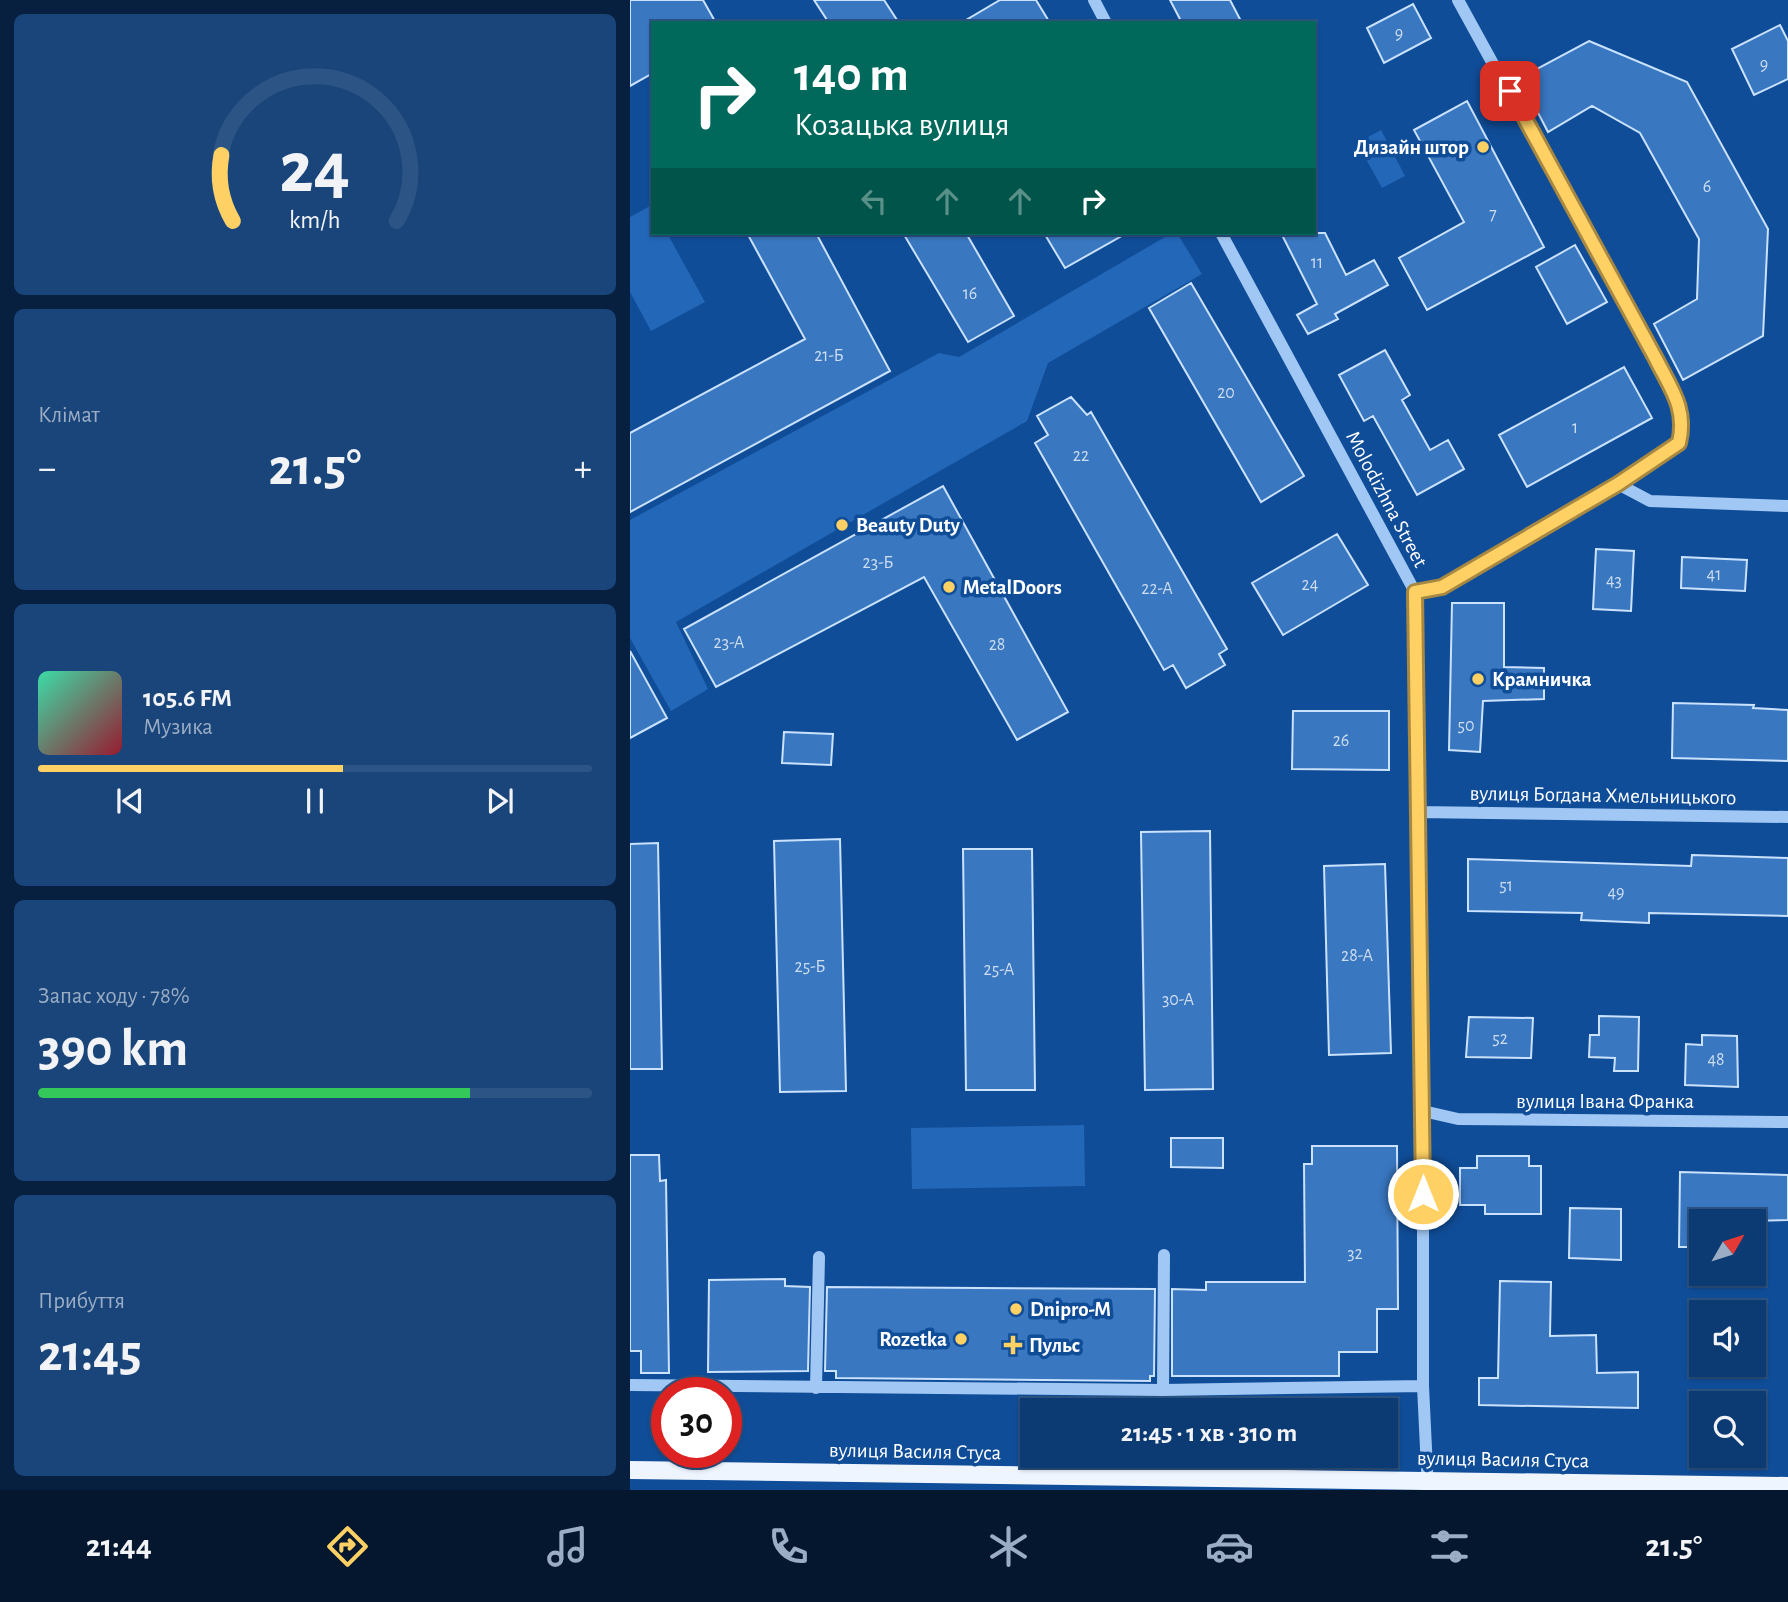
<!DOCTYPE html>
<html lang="uk">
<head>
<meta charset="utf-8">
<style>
	body { margin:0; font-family:"Alegreya Sans",sans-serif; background:#1a457a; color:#f1f3f6; height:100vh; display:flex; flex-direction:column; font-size:26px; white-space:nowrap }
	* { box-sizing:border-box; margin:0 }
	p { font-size:23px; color:#9aadc4 }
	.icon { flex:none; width:38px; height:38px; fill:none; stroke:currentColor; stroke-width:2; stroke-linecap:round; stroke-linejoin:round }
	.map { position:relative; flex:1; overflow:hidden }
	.sheet { display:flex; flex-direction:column; gap:14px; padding:14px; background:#07203f; width:630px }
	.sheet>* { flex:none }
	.guide { position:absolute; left:21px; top:21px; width:665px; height:214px; border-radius:0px; box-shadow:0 2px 5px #0004,0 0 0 2px #2c5484; background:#00695c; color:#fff; overflow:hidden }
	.needle { width:46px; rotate:51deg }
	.fabs { position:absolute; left:1059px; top:1209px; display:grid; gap:14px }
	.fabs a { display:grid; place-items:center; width:77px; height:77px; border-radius:0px; background:#0c3a72; box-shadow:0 2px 5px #0004,0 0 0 2px #2c5484; font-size:35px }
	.speed { position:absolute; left:21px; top:1377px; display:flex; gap:14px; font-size:35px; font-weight:700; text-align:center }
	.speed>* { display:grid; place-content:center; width:91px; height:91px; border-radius:50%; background:#0c3a72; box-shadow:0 2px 5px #0004,0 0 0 2px #2c5484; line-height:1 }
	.speed .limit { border:10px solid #d22; background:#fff; color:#111 }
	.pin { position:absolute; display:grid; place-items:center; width:60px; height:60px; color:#fff; margin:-30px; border-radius:14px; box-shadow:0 4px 10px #0006 }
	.me { position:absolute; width:77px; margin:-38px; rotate:0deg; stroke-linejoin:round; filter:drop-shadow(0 0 5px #0008) }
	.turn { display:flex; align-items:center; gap:24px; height:147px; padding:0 28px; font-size:32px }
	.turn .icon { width:91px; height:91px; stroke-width:2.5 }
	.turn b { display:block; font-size:49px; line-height:60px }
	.lanes { display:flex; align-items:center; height:66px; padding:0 28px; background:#0003; justify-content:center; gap:35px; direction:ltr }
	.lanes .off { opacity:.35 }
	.big { font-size:52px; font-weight:700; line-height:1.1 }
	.sheet .widget { flex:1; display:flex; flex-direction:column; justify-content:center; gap:10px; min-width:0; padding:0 24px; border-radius:10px; background:#1a457a }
	.sheet .dial { align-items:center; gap:0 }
	.dial svg { height:182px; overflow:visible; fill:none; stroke:#2c5484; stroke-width:7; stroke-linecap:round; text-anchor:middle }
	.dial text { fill:#f1f3f6; stroke:none }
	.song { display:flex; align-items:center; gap:21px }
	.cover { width:84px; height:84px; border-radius:10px; background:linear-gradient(135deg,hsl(160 70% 55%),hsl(350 70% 35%)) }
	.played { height:7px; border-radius:4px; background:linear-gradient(90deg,#ffd165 55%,#2c5484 55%) }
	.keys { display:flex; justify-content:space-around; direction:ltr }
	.heat { display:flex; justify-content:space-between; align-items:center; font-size:38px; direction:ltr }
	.charge { height:10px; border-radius:5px; background:linear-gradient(90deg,#34c759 78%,#2c5484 0) }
	.trip { position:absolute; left:390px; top:1398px; width:378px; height:70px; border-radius:0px; background:#0c3a72; box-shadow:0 2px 5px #0004,0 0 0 2px #2c5484; font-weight:700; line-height:70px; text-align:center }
	.dock { display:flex; height:112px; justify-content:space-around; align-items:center; background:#05172e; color:#9aadc4 }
	.dock .icon { width:49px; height:49px }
	.dock .on { color:#ffd165 }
	.dock b { font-size:32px; color:#f1f3f6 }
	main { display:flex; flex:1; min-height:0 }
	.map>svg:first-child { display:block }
	.green { fill:#2367b8 }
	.building { fill:#3977c1; stroke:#cae2fe; stroke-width:2 }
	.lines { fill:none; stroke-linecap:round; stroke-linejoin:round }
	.minor { stroke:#a1c8f4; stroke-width:12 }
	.major { stroke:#eff5ff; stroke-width:18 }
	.route-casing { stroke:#a68842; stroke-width:18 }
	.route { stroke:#ffd165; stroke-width:12 }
	.poi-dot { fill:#ffd165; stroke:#104d98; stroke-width:2.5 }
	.labels { text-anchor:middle; stroke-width:7; stroke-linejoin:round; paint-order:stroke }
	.number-label { font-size:18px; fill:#ceddf0 }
	.poi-label { font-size:21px; font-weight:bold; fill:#fff; stroke:#104d98; text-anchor:start }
	.street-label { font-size:21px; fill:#fff; stroke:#104d98 }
</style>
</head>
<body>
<main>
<section class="sheet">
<div class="widget dial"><svg viewBox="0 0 100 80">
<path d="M14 69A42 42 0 1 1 86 69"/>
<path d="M14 69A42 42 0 0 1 9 40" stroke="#ffd165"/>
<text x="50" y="56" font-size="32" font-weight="700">24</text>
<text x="50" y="72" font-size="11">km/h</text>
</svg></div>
<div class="widget"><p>Клімат</p>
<div class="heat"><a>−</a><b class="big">21.5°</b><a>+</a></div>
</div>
<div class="widget">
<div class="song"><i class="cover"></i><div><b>105.6 FM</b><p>Музика</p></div></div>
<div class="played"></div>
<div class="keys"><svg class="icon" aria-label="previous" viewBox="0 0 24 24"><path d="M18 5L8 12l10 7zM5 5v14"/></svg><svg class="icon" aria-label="pause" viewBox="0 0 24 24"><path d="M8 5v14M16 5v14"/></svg><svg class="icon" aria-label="next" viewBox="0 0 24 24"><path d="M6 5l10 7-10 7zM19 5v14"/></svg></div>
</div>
<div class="widget"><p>Запас ходу · 78%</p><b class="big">390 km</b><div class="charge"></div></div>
<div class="widget"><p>Прибуття</p><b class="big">21:45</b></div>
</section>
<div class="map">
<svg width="1158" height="1490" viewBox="0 0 1158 1490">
	<rect width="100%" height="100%" fill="#104d98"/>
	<path class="green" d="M751 130 775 176 752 188 727 143Z
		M22 205 23 233H37L75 302 21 331 0 292V217Z
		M542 233H547L572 274 418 363 397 421 46 622 78 689 41 711 0 638V520L309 353 329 357Z
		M454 1125 455 1186 282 1189 281 1128Z"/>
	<path class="building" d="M0 0H73L86 23H23V73L0 86Z
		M184 0H254L269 23H199Z
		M370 0H406L420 23H331Z
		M540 0H600L612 23H552Z
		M783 4 801 38 754 63 737 28Z
		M1150 25 1158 41V79L1124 95 1102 49Z
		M959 41 1057 82 1138 229 1133 336 1053 380 1024 324 1067 299 1069 239 1010 133 962 106 918 132 890 78Z
		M837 101 914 247 797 310 769 258 834 222 784 130Z
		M117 233H186L260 371 0 512V433L175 339Z
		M273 233H336L384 316 338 342Z
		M414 233H497L435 268Z
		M651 233H695L716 275 744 260 758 285 705 314 708 319 678 334 667 315 687 304Z
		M945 245 977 302 937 324 906 267Z
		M561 283 674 476 631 502 519 308Z
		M755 350 780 395 772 400 800 450 818 440 834 469 787 495 743 416 734 421 709 375Z
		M994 367 1022 418 897 487 869 435Z
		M441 397 457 415 461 412 597 649 589 654 595 665 556 688 543 665 534 670 405 443 418 435 407 416Z
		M313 486 438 712 387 740 294 577 86 687 54 629Z
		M707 534 738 585 653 635 622 583Z
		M966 549 1004 551 1001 611 963 609Z
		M1052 557 1117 560 1115 591 1051 588Z
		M822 603H874V667L914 668V699L853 701 850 752 819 750Z
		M0 651 37 718 0 738Z
		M1043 703 1124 705 1123 708 1158 710V761L1042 758Z
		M663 711H759V770L662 769Z
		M154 732 203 734 201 765 152 763Z
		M580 831 583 1089 515 1090 511 832Z
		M210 839 216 1091 150 1092 144 841Z
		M28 843 32 1069H0V844Z
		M333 849H402L405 1090H336Z
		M1062 855 1158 858V916L1019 913V923L951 920 952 913 838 911V859L1061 866Z
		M755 864 761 1053 699 1055 694 866Z
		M969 1016 1009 1017 1008 1071H984L985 1058 959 1057 960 1035H969Z
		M839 1017 903 1018 901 1058 836 1057Z
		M1072 1035 1107 1036 1108 1087 1055 1085 1056 1044 1072 1045Z
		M541 1138H593V1168L541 1167Z
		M682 1146H767L768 1309H747V1352H709V1376H542V1289L576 1290V1282H675L674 1164H682Z
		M0 1155H29L30 1181 36 1180 39 1373H11V1351H0Z
		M847 1156H899V1166H911V1214H855V1205H830V1168H847Z
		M1050 1172 1158 1175V1220L1071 1222V1247H1049Z
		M940 1208 991 1209V1260L939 1258Z
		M155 1279V1286L180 1287 178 1371 78 1372 79 1280Z
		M870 1281 921 1282 920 1336 966 1335 967 1373 1008 1372V1408L849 1405V1378H868Z
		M197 1287 525 1289 524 1376H520V1381L206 1378V1371H195Z"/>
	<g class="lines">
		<path class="minor" d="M464 0 476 23
			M591 233 785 592 793 1111V1386L798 1490
			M988 484 1020 501 1158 506
			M785 592 812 587 988 484 1049 443 1054 423 1048 401 828 0
			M788 812 1158 817
			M793 1111 828 1119 1158 1122
			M0 1385 533 1390 793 1386
			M186 1388 189 1257
			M533 1390 534 1255"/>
		<path class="major" d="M0 1470 1158 1486"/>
	</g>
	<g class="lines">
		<g class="route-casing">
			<path id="route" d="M793 1194 785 592 812 587 988 484 1049 443C1057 408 1041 389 1026 359L880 91"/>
		</g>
		<use href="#route" class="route"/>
	</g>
	<g class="poi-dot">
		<circle cx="853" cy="147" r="7"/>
		<circle cx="212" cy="525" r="7"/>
		<circle cx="319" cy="587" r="7"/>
		<circle cx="848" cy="679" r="7"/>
		<circle cx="386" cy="1309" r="7"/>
		<circle cx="331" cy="1339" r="7"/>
		<path d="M379.5 1334.5h7v7h7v7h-7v7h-7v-7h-7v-7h7z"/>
	</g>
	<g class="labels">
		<g class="number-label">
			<text x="769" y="39">9</text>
			<text x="1134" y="70">9</text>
			<text x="1077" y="192">6</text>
			<text x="863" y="220">7</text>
			<text x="687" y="268">11</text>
			<text x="340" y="299">16</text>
			<text x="199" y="361">21-Б</text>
			<text x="596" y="398">20</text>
			<text x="945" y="433">1</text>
			<text x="451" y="461">22</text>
			<text x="248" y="568">23-Б</text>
			<text x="1084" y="580">41</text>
			<text x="984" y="586">43</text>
			<text x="680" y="590">24</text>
			<text x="527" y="594">22-А</text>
			<text x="99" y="648">23-А</text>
			<text x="367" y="650">28</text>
			<text x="836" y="731">50</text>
			<text x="711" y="746">26</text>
			<text x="876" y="891">51</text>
			<text x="986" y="898">49</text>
			<text x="727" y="961">28-А</text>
			<text x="180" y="972">25-Б</text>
			<text x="369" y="975">25-А</text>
			<text x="548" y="1005">30-А</text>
			<text x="870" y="1044">52</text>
			<text x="1086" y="1065">48</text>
			<text x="725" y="1259">32</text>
		</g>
		<g class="poi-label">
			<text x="839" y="154" text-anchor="end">Дизайн штор</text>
			<text x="226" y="532">Beauty Duty</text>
			<text x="333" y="594">MetalDoors</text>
			<text x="862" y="686">Крамничка</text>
			<text x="400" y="1316">Dnipro-M</text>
			<text x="317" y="1346" text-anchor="end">Rozetka</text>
			<text x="399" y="1352">Пульс</text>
		</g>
		<g class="street-label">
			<text transform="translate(757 499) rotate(62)" y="7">Molodizhna Street</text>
			<text transform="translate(973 795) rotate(1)" y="7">вулиця Богдана Хмельницького</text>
			<text x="975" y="1108">вулиця Івана Франка</text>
			<text transform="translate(285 1451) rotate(1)" y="7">вулиця Василя Стуса</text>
			<text transform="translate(873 1459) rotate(1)" y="7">вулиця Василя Стуса</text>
		</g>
	</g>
</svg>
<div class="fabs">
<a><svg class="needle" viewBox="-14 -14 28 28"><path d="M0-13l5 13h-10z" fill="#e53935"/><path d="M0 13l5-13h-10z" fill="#9aadc4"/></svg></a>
<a><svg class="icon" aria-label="sound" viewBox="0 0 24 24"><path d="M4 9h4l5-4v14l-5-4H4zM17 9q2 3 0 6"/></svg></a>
<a><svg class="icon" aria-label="search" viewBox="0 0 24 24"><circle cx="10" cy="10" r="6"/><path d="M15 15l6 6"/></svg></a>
</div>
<div class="speed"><div class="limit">30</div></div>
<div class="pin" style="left:880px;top:91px;background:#d93025"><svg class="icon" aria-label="arrive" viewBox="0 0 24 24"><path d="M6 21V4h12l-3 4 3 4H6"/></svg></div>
<svg class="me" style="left:793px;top:1194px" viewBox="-20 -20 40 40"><circle r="17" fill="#ffd165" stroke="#fff" stroke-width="3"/><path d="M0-11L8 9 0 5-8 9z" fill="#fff"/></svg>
<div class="trip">21:45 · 1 хв · 310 m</div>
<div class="guide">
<div class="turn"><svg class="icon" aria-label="right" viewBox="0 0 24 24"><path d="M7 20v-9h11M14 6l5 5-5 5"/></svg><div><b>140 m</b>Козацька вулиця</div></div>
<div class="lanes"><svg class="icon off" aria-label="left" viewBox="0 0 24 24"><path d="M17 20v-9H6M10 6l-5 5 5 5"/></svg><svg class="icon off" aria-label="ahead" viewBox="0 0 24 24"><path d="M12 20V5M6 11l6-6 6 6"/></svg><svg class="icon off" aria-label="ahead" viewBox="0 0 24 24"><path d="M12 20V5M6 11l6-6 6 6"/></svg><svg class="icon" aria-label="right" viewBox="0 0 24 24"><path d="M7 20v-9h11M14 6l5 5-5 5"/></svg></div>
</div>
</div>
</main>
<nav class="dock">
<b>21:44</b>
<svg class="icon on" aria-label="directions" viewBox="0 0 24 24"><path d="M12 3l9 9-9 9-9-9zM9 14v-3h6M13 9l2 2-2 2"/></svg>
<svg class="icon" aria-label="music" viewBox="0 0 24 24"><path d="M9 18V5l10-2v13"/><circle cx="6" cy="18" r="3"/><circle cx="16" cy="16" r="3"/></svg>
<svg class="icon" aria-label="phone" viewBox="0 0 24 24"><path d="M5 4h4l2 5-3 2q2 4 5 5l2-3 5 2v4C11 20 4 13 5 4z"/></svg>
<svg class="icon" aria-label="climate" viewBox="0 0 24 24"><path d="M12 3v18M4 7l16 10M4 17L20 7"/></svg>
<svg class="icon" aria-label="car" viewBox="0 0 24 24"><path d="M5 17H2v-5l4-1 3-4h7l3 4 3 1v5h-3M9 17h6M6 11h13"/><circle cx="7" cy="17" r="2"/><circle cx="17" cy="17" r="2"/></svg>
<svg class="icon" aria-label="filters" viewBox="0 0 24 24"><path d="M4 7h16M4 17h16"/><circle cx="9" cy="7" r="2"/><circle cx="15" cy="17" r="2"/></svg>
<b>21.5°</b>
</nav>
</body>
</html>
